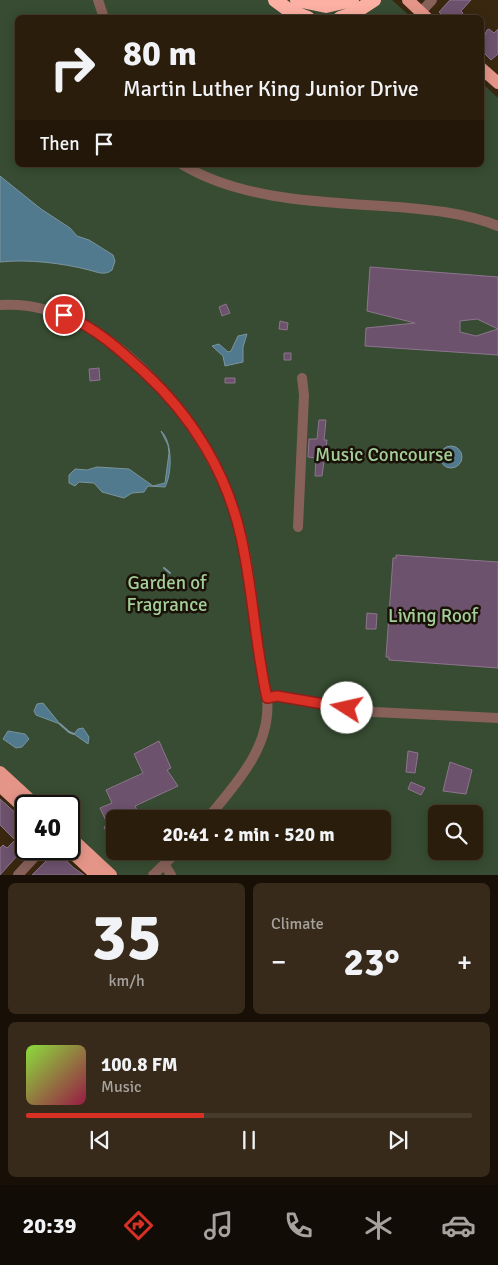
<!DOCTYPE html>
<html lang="en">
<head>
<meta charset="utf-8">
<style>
	body { margin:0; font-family:Signika,sans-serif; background:#372a1a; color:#f1f3f6; height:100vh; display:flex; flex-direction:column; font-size:19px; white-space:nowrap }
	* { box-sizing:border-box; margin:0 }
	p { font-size:16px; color:#a6a29d }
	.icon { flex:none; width:28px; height:28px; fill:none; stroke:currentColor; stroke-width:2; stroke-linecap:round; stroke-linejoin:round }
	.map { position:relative; height:875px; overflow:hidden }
	.details { display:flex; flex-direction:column; gap:8px; padding:8px; background:#181007; flex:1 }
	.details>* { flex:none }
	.hud { position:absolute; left:15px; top:15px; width:469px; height:152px; border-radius:8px; box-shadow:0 2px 12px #0003,0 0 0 1px #473b2d; background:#2b1d0c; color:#f1f3f6; overflow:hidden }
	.tools { position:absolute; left:428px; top:805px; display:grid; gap:10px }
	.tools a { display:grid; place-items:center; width:55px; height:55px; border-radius:8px; background:#2b1d0c; box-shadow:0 2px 12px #0003,0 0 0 1px #473b2d; font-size:25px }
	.speed { position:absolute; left:15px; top:795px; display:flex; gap:10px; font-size:25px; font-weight:700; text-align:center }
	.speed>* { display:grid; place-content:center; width:65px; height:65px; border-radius:50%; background:#2b1d0c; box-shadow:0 2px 12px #0003,0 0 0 1px #473b2d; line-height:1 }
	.speed .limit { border:2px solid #111; border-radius:8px; background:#fff; color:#111 }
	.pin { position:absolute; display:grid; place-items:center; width:42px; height:42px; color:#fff; margin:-21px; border:2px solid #fff; border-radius:50%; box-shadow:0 1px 5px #0007 }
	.me { position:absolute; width:55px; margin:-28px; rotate:280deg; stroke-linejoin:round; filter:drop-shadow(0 0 4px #0008) }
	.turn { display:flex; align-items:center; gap:18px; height:105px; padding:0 25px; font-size:22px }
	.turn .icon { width:65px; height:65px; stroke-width:2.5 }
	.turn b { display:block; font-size:35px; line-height:42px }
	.then { display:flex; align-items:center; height:48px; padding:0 25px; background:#0003; gap:10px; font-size:19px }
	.big { font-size:38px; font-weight:700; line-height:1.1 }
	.details .widget { flex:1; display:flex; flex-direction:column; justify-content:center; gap:8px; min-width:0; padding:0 18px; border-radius:8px; background:#372a1a }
	.details .dial { align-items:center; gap:0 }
	.dial b { font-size:65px; line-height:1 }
	.song { display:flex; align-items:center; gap:15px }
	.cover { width:60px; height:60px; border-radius:8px; background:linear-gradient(135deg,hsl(90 70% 55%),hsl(340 70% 35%)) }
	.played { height:5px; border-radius:2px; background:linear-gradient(90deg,#d93025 40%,#473b2d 40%) }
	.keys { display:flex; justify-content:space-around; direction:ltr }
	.heat { display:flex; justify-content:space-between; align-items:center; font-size:28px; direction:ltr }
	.details .tiles { flex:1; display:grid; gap:8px; grid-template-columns:1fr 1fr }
	.widget:last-child { grid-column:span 2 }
	.trip { position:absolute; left:106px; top:810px; width:285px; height:50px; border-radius:8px; background:#2b1d0c; box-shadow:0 2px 12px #0003,0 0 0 1px #473b2d; font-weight:700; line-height:50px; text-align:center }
	.menu { display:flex; height:80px; justify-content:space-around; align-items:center; background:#110c05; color:#a6a29d }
	.menu .icon { width:35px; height:35px }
	.menu .on { color:#d93025 }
	.menu b { font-size:22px; color:#f1f3f6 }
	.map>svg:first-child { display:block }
	.green { fill:#374c32; fill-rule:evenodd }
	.water { fill:#527a8e; stroke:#7b949e }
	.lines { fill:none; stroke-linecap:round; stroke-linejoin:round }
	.stream { stroke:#7b949e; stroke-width:2 }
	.building { fill:#6d526d; stroke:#8d758d }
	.minor { stroke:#87615a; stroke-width:10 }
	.major { stroke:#e49588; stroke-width:12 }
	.highway { stroke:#fcb0a3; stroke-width:14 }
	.route-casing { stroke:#8d1f18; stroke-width:12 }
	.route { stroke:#d93025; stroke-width:9 }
	.labels { text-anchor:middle; stroke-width:5; stroke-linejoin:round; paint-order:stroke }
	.park-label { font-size:19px; fill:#a3cd99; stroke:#1a1208 }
</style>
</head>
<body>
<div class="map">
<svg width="498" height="875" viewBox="0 0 498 875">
	<rect width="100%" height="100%" fill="#392710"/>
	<path class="green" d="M0 0H392L411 17 18 18V165H481V82L498 98V875H118L69 829V806H44L0 766ZM436 814H474V851H436ZM115 819H382V851H115Z"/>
	<path class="water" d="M0 176 41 209 70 228 77 236 89 240 113 255 115 261 112 270C105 276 97 272 89 270 62 263 28 259 0 262Z
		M247 334 243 347V362L225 366 223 356 212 346 219 344 228 352 231 351 238 336Z
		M161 431C173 442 172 474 165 487L148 486 144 492 132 493 124 498 102 492 94 483 79 482 75 486 69 483V475L75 469 87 470 97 467 129 469 153 486 165 483 169 453 168 445Z
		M440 457a11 11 0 1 1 22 0a11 11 0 1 1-22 0Z
		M43 703 60 724 36 715 34 711 37 704Z
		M83 728 89 737 88 744 74 734 78 729Z
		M8 731 25 734 29 739 22 747 16 748 3 739Z"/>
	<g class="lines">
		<path class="stream" d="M164 568 170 573
			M60 724 69 732 74 734"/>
	</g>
	<path class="building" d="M450 0H471L461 11 463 13 459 18H445L439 12Z
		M489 29 494 33 498 29V54L491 60 481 50V44L487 30Z
		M370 267 498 277V329L477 319 460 321V332L476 336 498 329V355L365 346 366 328 415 323 367 311Z
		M226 304 230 313 222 316 219 307Z
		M280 321 288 323 287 330 279 329Z
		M284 353H291V360H284Z
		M99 368 100 380 90 381 89 369Z
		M225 378H235V383H225Z
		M319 420H326L324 440H327L322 476H315L316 458 308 457 309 439H317Z
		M396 555 498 562V668L389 660V657H386L393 558H396Z
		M367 613 377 614 376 629H366Z
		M159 741 171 768 167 770 178 786 135 806 141 819H115V849L104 827 108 825 100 808 112 803 106 790 143 773 134 754Z
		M408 751 418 753 415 773 406 772Z
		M450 762 472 770 466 794 443 791Z
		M411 782 425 788 421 795 408 789Z
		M0 799 26 822V851L22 856H17L0 875V848L3 845 7 848 15 840 0 825Z
		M56 851 74 868 84 875H32Z
		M116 851H139L120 860Z"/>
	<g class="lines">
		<path class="minor" d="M98 0 104 18
			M421 12 432 0
			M183 165C245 202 328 202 398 207 432 210 466 213 498 226
			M0 305C106 297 207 424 236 516 254 574 253 638 267 698 272 746 236 784 207 819
			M298 527 304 395 302 378
			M267 698 277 696 374 712 498 718
			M165 865 171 875
			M18 875 42 849
			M153 875 178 851"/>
		<path class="major" d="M408 0 427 18
			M481 68 498 83
			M0 772 37 806
			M0 786 26 810
			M69 836 111 875
			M68 849 96 875"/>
		<path class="highway" d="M275 0 290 11 308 18
			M297 0 326 6 352 0
			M340 18 354 13 374 0"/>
	</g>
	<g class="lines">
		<g class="route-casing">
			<path id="route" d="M64 315C95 327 120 350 144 372 192 416 227 473 241 537 253 590 255 645 267 698L277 696 347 708"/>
		</g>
		<use href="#route" class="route"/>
	</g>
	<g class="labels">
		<g class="park-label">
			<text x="384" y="461">Music Concourse</text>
			<text x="167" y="589">Garden of<tspan x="167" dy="22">Fragrance</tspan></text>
			<text x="433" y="622">Living Roof</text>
		</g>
	</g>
</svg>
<div class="tools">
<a><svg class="icon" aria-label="search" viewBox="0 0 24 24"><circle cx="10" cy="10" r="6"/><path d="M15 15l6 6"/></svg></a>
</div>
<div class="speed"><div class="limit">40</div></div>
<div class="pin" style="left:64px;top:315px;background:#d93025"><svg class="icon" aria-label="arrive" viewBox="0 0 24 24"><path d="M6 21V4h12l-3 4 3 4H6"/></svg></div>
<svg class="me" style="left:347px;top:708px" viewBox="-20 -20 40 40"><circle r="19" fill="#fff"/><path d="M0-13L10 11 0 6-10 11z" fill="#d93025"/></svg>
<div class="trip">20:41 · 2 min · 520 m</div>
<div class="hud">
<div class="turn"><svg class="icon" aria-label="right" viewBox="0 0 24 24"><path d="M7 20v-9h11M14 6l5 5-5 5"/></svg><div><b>80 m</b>Martin Luther King Junior Drive</div></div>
<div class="then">Then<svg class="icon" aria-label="arrive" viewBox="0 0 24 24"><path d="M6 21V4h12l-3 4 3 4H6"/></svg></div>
</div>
</div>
<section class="details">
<div class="tiles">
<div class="widget dial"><b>35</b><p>km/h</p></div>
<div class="widget"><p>Climate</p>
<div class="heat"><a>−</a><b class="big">23°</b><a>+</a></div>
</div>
<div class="widget">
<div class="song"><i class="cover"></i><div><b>100.8 FM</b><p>Music</p></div></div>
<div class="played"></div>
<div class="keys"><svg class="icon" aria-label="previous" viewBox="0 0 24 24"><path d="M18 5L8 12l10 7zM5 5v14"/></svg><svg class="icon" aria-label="pause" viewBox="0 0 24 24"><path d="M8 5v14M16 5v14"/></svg><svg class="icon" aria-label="next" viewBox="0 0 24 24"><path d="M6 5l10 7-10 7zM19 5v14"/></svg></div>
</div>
</div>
</section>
<nav class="menu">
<b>20:39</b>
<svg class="icon on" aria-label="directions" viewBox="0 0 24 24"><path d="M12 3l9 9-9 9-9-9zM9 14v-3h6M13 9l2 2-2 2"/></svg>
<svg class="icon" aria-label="music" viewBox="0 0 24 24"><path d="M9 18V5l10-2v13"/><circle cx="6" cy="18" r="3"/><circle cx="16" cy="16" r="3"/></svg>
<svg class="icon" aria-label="phone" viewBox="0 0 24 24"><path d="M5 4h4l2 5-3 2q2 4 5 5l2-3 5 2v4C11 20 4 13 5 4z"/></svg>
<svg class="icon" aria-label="climate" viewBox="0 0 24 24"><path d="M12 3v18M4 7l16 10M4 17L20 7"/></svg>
<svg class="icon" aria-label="car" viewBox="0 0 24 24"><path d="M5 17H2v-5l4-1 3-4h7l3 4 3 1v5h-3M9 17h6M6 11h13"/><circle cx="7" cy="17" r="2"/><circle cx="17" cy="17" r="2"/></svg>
</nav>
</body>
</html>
